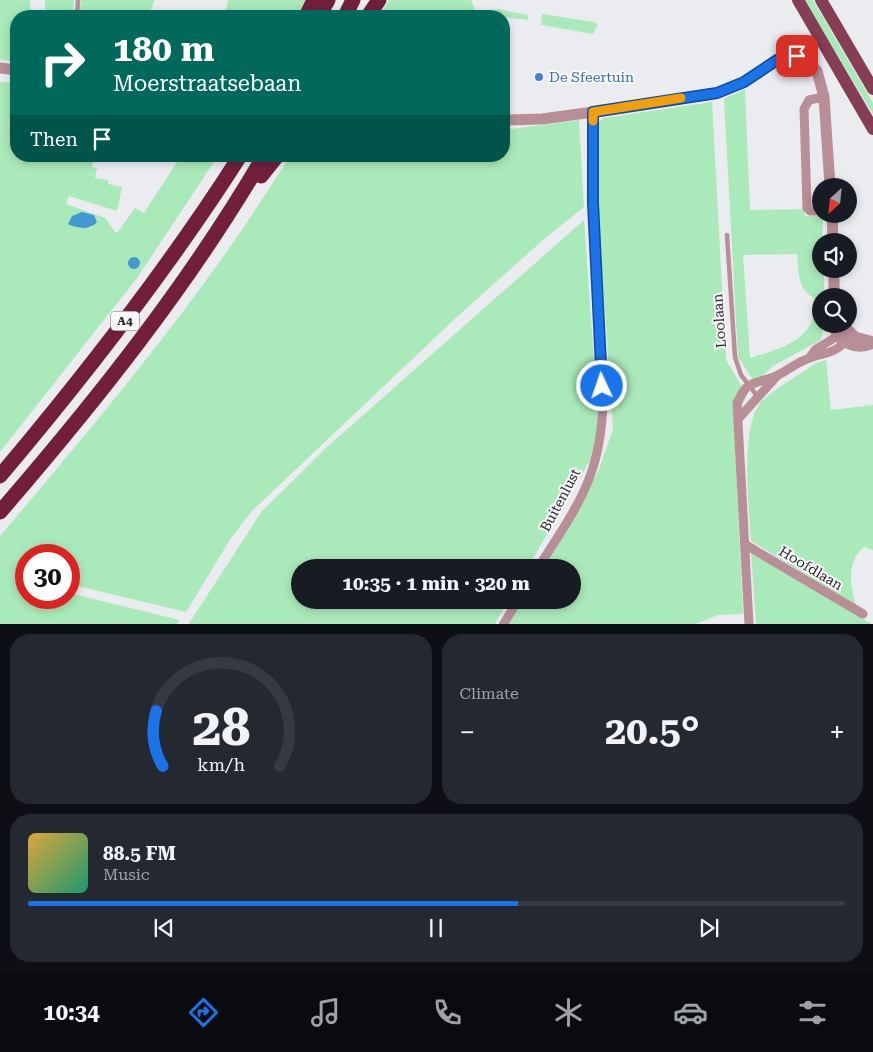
<!DOCTYPE html>
<html lang="en">
<head>
<meta charset="utf-8">
<style>
	body { margin:0; font-family:"Roboto Serif",serif; background:#242831; color:#f1f3f6; height:100vh; display:flex; flex-direction:column; font-size:19px; white-space:nowrap }
	* { box-sizing:border-box; margin:0 }
	p { font-size:16px; color:#9ea1a6 }
	.icon { flex:none; width:28px; height:28px; fill:none; stroke:currentColor; stroke-width:2; stroke-linecap:round; stroke-linejoin:round }
	.map { position:relative; height:624px; overflow:hidden }
	.panel { display:flex; flex-direction:column; gap:10px; padding:10px; background:#0d0f14; flex:1 }
	.panel>* { flex:none }
	.guide { position:absolute; left:10px; top:10px; width:500px; height:152px; border-radius:20px; box-shadow:0 2px 8px #0003; background:#00695c; color:#fff; overflow:hidden }
	.needle { width:32px; rotate:207deg }
	.tools { position:absolute; left:812px; top:178px; display:grid; gap:10px }
	.tools a { display:grid; place-items:center; width:45px; height:45px; border-radius:50%; background:#171b24; box-shadow:0 2px 8px #0003; font-size:25px }
	.speed { position:absolute; left:15px; top:544px; display:flex; gap:10px; font-size:25px; font-weight:700; text-align:center }
	.speed>* { display:grid; place-content:center; width:65px; height:65px; border-radius:50%; background:#171b24; box-shadow:0 2px 8px #0003; line-height:1 }
	.speed .limit { border:8px solid #d22; background:#fff; color:#111 }
	.pin { position:absolute; display:grid; place-items:center; width:42px; height:42px; color:#fff; margin:-21px; border-radius:10px; box-shadow:0 2px 8px #0006 }
	.me { position:absolute; width:55px; margin:-28px; rotate:357deg; stroke-linejoin:round; filter:drop-shadow(0 0 4px #0008) }
	.turn { display:flex; align-items:center; gap:18px; height:105px; padding:0 20px; font-size:22px }
	.turn .icon { width:65px; height:65px; stroke-width:2.5 }
	.turn b { display:block; font-size:35px; line-height:42px }
	.then { display:flex; align-items:center; height:48px; padding:0 20px; background:#0003; gap:10px; font-size:19px }
	.big { font-size:38px; font-weight:700; line-height:1.1 }
	.panel .tile { flex:1; display:flex; flex-direction:column; justify-content:center; gap:8px; min-width:0; padding:0 18px; border-radius:20px; background:#242831 }
	.panel .dial { align-items:center; gap:0 }
	.dial svg { height:130px; overflow:visible; fill:none; stroke:#363941; stroke-width:7; stroke-linecap:round; text-anchor:middle }
	.dial text { fill:#f1f3f6; stroke:none }
	.song { display:flex; align-items:center; gap:15px }
	.cover { width:60px; height:60px; border-radius:8px; background:linear-gradient(135deg,hsl(40 70% 55%),hsl(160 70% 35%)) }
	.played { height:5px; border-radius:2px; background:linear-gradient(90deg,#1a73e8 60%,#363941 60%) }
	.keys { display:flex; justify-content:space-around; direction:ltr }
	.heat { display:flex; justify-content:space-between; align-items:center; font-size:28px; direction:ltr }
	.panel .tiles { flex:1; display:grid; gap:10px; grid-template-columns:1fr 1fr }
	.tile:last-child { grid-column:span 2 }
	.trip { position:absolute; left:291px; top:559px; width:290px; height:50px; border-radius:25px; background:#171b24; box-shadow:0 2px 8px #0003; font-weight:700; line-height:50px; text-align:center }
	.menu { display:flex; height:80px; justify-content:space-around; align-items:center; background:#090b0e; color:#9ea1a6 }
	.menu .icon { width:35px; height:35px }
	.menu .selected { color:#1a73e8 }
	.menu b { font-size:22px; color:#f1f3f6 }
	.map>svg:first-child { display:block }
	.green { fill:#aae9b9; fill-rule:evenodd }
	.water { fill:#4199d0 }
	.lines { fill:none; stroke-linecap:round; stroke-linejoin:round }
	.service { stroke:#b88e97; stroke-width:4.5 }
	.minor { stroke:#b88e97; stroke-width:9 }
	.tertiary { stroke:#b88e97; stroke-width:11 }
	.primary { stroke:#853e53; stroke-width:12 }
	.motorway { stroke:#711f3b; stroke-width:15 }
	.route-casing { stroke:#114b97; stroke-width:12 }
	.route { stroke:#1a73e8; stroke-width:9 }
	.slow { stroke:#f59e0b; stroke-width:9 }
	.shop-dot { fill:#3f7fe0; stroke:#f9f9fc; stroke-width:2 }
	.labels { text-anchor:middle; stroke-width:4; stroke-linejoin:round; paint-order:stroke }
	.shield { fill:#f9f9fc; stroke:#68686a; stroke-width:1 }
	.shield-label { font-size:12px; font-weight:bold; fill:#2a2a2b }
	.shop-label { font-size:14px; fill:#366cbe; stroke:#f9f9fc; text-anchor:start }
	.street-label { font-size:14px; fill:#2a2a2b; stroke:#f9f9fc }
</style>
</head>
<body>
<div class="map">
<svg width="873" height="625" viewBox="0 0 873 625">
	<rect width="100%" height="100%" fill="#ebecef"/>
	<path class="green" d="M0 0H30L31 16H16V61L0 60Z
		M45 0H74L73 16H45Z
		M81 0H155L148 16H79Z
		M228 0H305L297 16H225Z
		M389 0H471L477 16H379Z
		M804 0H813L873 103V114Z
		M498 9 528 15V20L487 15 491 10Z
		M542 14 594 22 598 25 593 34 541 25Z
		M0 82 16 83V156H94L92 167 97 168 95 178 108 180V184L122 187 117 211 69 196 66 204 105 218 115 232H118L135 208 144 213 181 156H218L137 278 0 452ZM96 219 97 222 91 228 76 225Z
		M745 89 750 210 804 209 805 216H823L821 269H824V296H821V324H824L821 340 773 366 755 383 738 357 724 99ZM797 254C799 271 797 289 814 298 820 338 781 349 750 358L743 255Z
		M712 102 726 360 747 395 734 423 743 614 718 615 693 625H508L521 600H572V568L540 567 598 472 613 429 593 136 597 123 604 118Z
		M579 120 584 207 543 240 459 315 252 511 231 538 186 612 69 584V555H26V598H69V593L180 620 177 624H0V536C103 415 206 292 290 156H504V130Z
		M584 220 598 415 597 441 592 457 528 567 300 568V600H509L495 624 188 625 262 511 327 447Z
		M826 360 831 410 873 405V550L864 547C846 561 850 589 857 607L751 541C749 509 739 422 763 400 779 386 799 375 816 363Z
		M751 552 765 560 872 624H756Z"/>
	<path class="water" d="M82 212 94 215 97 222C90 231 76 228 68 224L72 216Z
		M128 263a6 6 0 1 1 12 0a6 6 0 1 1-12 0Z"/>
	<g class="lines">
		<path class="service" d="M77 16 78 0
			M727 235 735 357 741 375 758 397"/>
		<path class="minor" d="M821 211H810L807 208 804 109 809 100 824 97
			M810 357 816 349 843 333
			M739 418 777 376
			M746 545 863 614
			M538 568C556 539 577 510 589 479 613 417 600 347 597 283 594 226 593 169 593 112
			M503 625 518 600
			M749 625 737 403C740 397 742 392 747 387 755 381 768 380 776 376 787 371 796 363 807 359 820 353 841 354 846 337"/>
		<path class="tertiary" d="M0 68 16 70
			M504 120 542 119 593 112 717 93 744 82 777 60 797 56 805 59 817 71 824 97 830 186
			M832 214 833 241
			M834 269V296
			M833 324C838 343 855 351 873 343
			M842 324 855 337 873 342"/>
		<path class="primary" d="M798 0 873 129
			M821 0 873 89"/>
		<path class="motorway" d="M306 16 314 0
			M319 16 328 0
			M345 16 353 0
			M368 16 379 0
			M261 176 277 156
			M0 476C86 374 168 269 240 156
			M0 512C96 401 190 283 264 156"/>
	</g>
	<g class="lines">
		<g class="route-casing">
			<path id="route" d="M602 386 593 203V112L717 93 744 82 777 60 797 56"/>
		</g>
		<use href="#route" class="route"/>
		<path class="slow" d="M593 121V112L681 98"/>
	</g>
	<circle class="shop-dot" cx="539" cy="77" r="5"/>
	<g class="labels">
		<rect class="shield" x="111" y="311.5" width="28" height="19" rx="4"/>
		<g class="shield-label">
			<text x="125" y="325">A4</text>
		</g>
		<g class="shop-label">
			<text x="549" y="82">De Sfeertuin</text>
		</g>
		<g class="street-label">
			<text transform="translate(719 321) rotate(-94)" y="5">Loolaan</text>
			<text transform="translate(560 500) rotate(-62)" y="5">Buitenlust</text>
			<text transform="translate(811 568) rotate(31)" y="5">Hoofdlaan</text>
		</g>
	</g>
</svg>
<div class="tools">
<a><svg class="needle" viewBox="-14 -14 28 28"><path d="M0-13l5 13h-10z" fill="#e53935"/><path d="M0 13l5-13h-10z" fill="#9ea1a6"/></svg></a>
<a><svg class="icon" aria-label="sound" viewBox="0 0 24 24"><path d="M4 9h4l5-4v14l-5-4H4zM17 9q2 3 0 6"/></svg></a>
<a><svg class="icon" aria-label="search" viewBox="0 0 24 24"><circle cx="10" cy="10" r="6"/><path d="M15 15l6 6"/></svg></a>
</div>
<div class="speed"><div class="limit">30</div></div>
<div class="pin" style="left:797px;top:56px;background:#d93025"><svg class="icon" aria-label="arrive" viewBox="0 0 24 24"><path d="M6 21V4h12l-3 4 3 4H6"/></svg></div>
<svg class="me" style="left:602px;top:386px" viewBox="-20 -20 40 40"><circle r="17" fill="#1a73e8" stroke="#fff" stroke-width="3"/><path d="M0-11L8 9 0 5-8 9z" fill="#fff"/></svg>
<div class="trip">10:35 · 1 min · 320 m</div>
<div class="guide">
<div class="turn"><svg class="icon" aria-label="right" viewBox="0 0 24 24"><path d="M7 20v-9h11M14 6l5 5-5 5"/></svg><div><b>180 m</b>Moerstraatsebaan</div></div>
<div class="then">Then<svg class="icon" aria-label="arrive" viewBox="0 0 24 24"><path d="M6 21V4h12l-3 4 3 4H6"/></svg></div>
</div>
</div>
<section class="panel">
<div class="tiles">
<div class="tile dial"><svg viewBox="0 0 100 80">
<path d="M14 69A42 42 0 1 1 86 69"/>
<path d="M14 69A42 42 0 0 1 10 35" stroke="#1a73e8"/>
<text x="50" y="56" font-size="32" font-weight="700">28</text>
<text x="50" y="72" font-size="11">km/h</text>
</svg></div>
<div class="tile"><p>Climate</p>
<div class="heat"><a>−</a><b class="big">20.5°</b><a>+</a></div>
</div>
<div class="tile">
<div class="song"><i class="cover"></i><div><b>88.5 FM</b><p>Music</p></div></div>
<div class="played"></div>
<div class="keys"><svg class="icon" aria-label="previous" viewBox="0 0 24 24"><path d="M18 5L8 12l10 7zM5 5v14"/></svg><svg class="icon" aria-label="pause" viewBox="0 0 24 24"><path d="M8 5v14M16 5v14"/></svg><svg class="icon" aria-label="next" viewBox="0 0 24 24"><path d="M6 5l10 7-10 7zM19 5v14"/></svg></div>
</div>
</div>
</section>
<nav class="menu">
<b>10:34</b>
<svg class="icon selected" aria-label="directions" viewBox="0 0 24 24"><path d="M12 3l9 9-9 9-9-9zM9 14v-3h6M13 9l2 2-2 2"/></svg>
<svg class="icon" aria-label="music" viewBox="0 0 24 24"><path d="M9 18V5l10-2v13"/><circle cx="6" cy="18" r="3"/><circle cx="16" cy="16" r="3"/></svg>
<svg class="icon" aria-label="phone" viewBox="0 0 24 24"><path d="M5 4h4l2 5-3 2q2 4 5 5l2-3 5 2v4C11 20 4 13 5 4z"/></svg>
<svg class="icon" aria-label="climate" viewBox="0 0 24 24"><path d="M12 3v18M4 7l16 10M4 17L20 7"/></svg>
<svg class="icon" aria-label="car" viewBox="0 0 24 24"><path d="M5 17H2v-5l4-1 3-4h7l3 4 3 1v5h-3M9 17h6M6 11h13"/><circle cx="7" cy="17" r="2"/><circle cx="17" cy="17" r="2"/></svg>
<svg class="icon" aria-label="filters" viewBox="0 0 24 24"><path d="M4 7h16M4 17h16"/><circle cx="9" cy="7" r="2"/><circle cx="15" cy="17" r="2"/></svg>
</nav>
</body>
</html>
